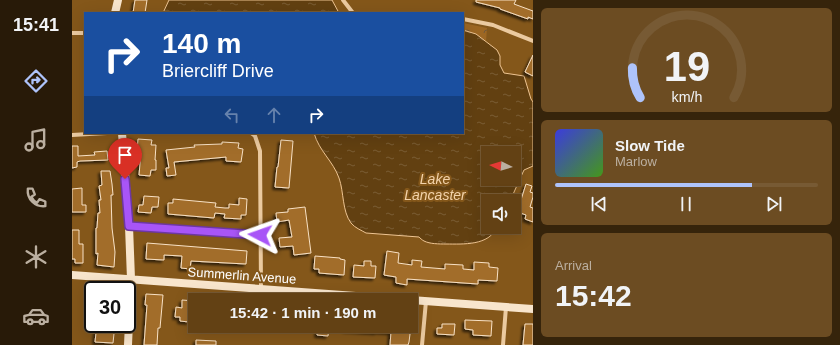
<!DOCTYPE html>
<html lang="en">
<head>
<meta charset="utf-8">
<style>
	body { margin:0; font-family:Helvetica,sans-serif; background:#6c4c22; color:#f1f3f6; height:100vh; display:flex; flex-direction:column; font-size:15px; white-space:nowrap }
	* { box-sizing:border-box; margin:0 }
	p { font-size:13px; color:#bbafa0 }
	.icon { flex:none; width:22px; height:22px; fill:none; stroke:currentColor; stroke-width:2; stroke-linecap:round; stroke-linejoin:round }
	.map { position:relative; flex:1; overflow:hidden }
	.sheet { display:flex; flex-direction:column; gap:8px; padding:8px; background:#36240b; width:307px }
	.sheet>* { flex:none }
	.top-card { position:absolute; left:12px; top:12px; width:380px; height:122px; border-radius:0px; box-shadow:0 4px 16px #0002,0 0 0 1px #775a34; background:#1a4fa0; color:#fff; overflow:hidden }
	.needle { width:26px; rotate:275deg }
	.buttons { position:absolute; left:409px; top:146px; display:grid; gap:8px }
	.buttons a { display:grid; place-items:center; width:40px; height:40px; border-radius:0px; background:#634114; box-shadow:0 4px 16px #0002,0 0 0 1px #775a34; font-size:20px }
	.speed { position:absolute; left:12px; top:281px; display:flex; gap:8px; font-size:20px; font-weight:700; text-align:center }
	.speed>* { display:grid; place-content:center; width:52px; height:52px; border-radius:50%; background:#634114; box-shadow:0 4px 16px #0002,0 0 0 1px #775a34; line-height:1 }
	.speed .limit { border:2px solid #111; border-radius:6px; background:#fff; color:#111 }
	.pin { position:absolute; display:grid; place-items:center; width:34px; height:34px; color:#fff; margin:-41px -17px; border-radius:50% 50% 50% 0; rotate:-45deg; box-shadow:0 0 4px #0007 }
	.pin .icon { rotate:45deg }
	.me { position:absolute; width:44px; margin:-22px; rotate:274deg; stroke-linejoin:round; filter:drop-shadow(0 0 3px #0008) }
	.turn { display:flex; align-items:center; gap:14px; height:84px; padding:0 12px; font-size:18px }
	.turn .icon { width:52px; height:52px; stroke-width:2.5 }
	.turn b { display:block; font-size:28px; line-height:34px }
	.lanes { display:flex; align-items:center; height:38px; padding:0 12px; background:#0003; justify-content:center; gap:20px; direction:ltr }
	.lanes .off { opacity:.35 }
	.big { font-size:30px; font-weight:600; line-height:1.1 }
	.sheet .tile { flex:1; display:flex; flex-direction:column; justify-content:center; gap:6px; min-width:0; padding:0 14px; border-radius:6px; background:#6c4c22 }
	.sheet .dial { align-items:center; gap:0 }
	.dial svg { height:104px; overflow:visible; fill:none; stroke:#775a34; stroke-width:7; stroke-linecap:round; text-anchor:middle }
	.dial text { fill:#f1f3f6; stroke:none }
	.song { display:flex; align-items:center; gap:12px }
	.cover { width:48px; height:48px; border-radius:6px; background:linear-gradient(135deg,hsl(240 70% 55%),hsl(100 70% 35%)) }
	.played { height:4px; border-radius:2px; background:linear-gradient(90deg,#aec3fa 75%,#775a34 75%) }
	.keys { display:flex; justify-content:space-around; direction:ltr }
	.trip { position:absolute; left:116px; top:293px; width:230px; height:40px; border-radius:0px; background:#634114; box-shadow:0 4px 16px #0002,0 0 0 1px #775a34; font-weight:600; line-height:40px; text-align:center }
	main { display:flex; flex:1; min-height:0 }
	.tabs { display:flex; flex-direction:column; width:72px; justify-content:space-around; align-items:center; background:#281a08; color:#bbafa0 }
	.tabs .icon { width:28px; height:28px }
	.tabs .active { color:#aec3fa }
	.tabs b { font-size:18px; color:#f1f3f6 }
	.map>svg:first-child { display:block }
	.park { fill:url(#park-crowns) }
	.water { fill:url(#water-ripples); stroke:#eec492; fill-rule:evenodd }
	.building { fill:#a26d29; stroke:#f8e1c5; filter:url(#shadow) }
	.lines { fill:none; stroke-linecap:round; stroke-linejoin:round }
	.street { stroke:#ebcaa0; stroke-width:4 }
	.secondary { stroke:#f8e5cc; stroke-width:8 }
	.route-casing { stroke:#6d37a1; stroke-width:10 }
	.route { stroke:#a855f7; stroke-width:7 }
	.labels { text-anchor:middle; stroke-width:4; stroke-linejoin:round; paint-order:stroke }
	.street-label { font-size:13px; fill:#fff; stroke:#84571a }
	.water-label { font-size:14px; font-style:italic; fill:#f3d3ab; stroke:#84571a }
</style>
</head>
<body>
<main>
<nav class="tabs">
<b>15:41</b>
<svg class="icon active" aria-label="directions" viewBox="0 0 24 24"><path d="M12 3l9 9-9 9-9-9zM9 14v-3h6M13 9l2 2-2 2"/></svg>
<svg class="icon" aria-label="music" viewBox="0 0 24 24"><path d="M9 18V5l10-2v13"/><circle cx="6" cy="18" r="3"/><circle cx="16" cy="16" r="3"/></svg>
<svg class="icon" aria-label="phone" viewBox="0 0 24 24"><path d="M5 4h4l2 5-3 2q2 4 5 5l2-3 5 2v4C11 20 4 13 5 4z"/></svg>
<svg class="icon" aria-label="climate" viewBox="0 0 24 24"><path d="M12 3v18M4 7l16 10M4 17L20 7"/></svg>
<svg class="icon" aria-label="car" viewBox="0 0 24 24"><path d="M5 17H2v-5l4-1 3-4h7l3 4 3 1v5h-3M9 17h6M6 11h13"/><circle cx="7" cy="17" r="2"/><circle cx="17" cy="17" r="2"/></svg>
</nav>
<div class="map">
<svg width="461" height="345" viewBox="0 0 461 345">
	<defs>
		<pattern id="park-crowns" width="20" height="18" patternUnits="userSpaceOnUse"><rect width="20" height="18" fill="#9d6723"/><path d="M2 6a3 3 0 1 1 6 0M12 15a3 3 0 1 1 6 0" fill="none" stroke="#70583a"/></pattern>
		<pattern id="water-ripples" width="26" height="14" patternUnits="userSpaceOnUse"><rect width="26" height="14" fill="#624011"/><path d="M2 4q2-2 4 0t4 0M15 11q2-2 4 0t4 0" fill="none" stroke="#7a5d35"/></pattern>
		<filter id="shadow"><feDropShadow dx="-2.5" dy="2.5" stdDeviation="1" flood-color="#0009"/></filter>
	</defs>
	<rect width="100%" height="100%" fill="#84571a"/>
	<path class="park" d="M391 23 415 28 414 41 404 34 391 30Z"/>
	<path class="water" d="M97 0H260L267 13H91Z
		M391 30 404 34 425 50 428 56V65L432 73 452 76 459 99 461 102V166L452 170 438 201H416V227H425C417 246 391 244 374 244 367 244 358 244 352 241 350 240 348 238 347 237L294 233C289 230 283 228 279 223 270 211 272 192 267 178 261 161 247 151 242 133H391ZM416 153H442V179H416Z"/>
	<path class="building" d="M63 0H75L73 13H61Z
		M404 0H444L442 4 461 11V19L456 17V19L428 9V8L404 2Z
		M461 55V76L453 72Z
		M66 139 80 140 79 145H84L83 160H84V170H79L78 176 67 175 69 153 65 152Z
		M209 140 221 141 217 188 203 187 205 167H206Z
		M150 142 167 143 166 148 171 149 169 162 154 161V157L102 162 104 175 95 176 94 168H97L94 150 123 147 122 145 150 144Z
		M0 146H6V156L23 155 22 152 35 151 36 160 8 161 5 162V167L0 168Z
		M29 171H38L40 184 41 195H39L40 228 43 252 42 267 25 265 26 253 24 254V228H25L26 213H28L27 200H29L27 186 30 185Z
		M454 184 460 186 458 192 461 193V197L458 207 461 208V222L453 219 454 215 443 211 446 203H448Z
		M10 188V205H14V212H0V189Z
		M72 196 87 197 86 207H80L79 213 66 212 67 205H71Z
		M167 198 175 199 174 215H169V219L152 218 153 214 143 213 142 218 96 214V203H101V199L144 203 143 207 153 208H157V204L167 205Z
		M233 207 239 253 222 255 221 246 208 247 207 238 220 237 217 220 205 222 204 213 216 212V209Z
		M0 230H7V244H11V263H3V259H0Z
		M75 243 175 251 174 264 119 261 118 269 109 268 110 256 92 255V260L74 259Z
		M315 251 327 253 326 263 340 265V260L350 261 349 267 373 269V264L391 265V269L402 270V262L417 263V267L426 268 425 281 406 280V284L335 279V285L324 283V277L312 275Z
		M243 256 268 258V259L273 260 272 275 247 273V269H242Z
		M292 261H299V266H304L303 278 281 277 282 265 292 266Z
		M74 294 91 295 88 328H86L85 345H72L75 305H73Z
		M110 300 123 301V310H118L117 322 108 321V317H103L104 307 110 308Z
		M393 320 420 321 419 336 401 335V330L393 329Z
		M25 324H43L41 343 23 342Z
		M370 324H383L382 335 365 334V328H370Z
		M453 324H461V345H451Z
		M246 326H257L256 336 245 335Z
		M274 326H339L337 342 336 345H318L319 332 305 331V332L273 330Z
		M124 340 144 341V345H124Z"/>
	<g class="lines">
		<path class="street" d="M271 0 281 13
			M391 19 421 25 461 41
			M0 33H13
			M179 133 183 136 188 151 189 288
			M0 135 35 133
			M57 226 188 235
			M350 345 354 301
			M431 345 434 307"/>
		<path class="secondary" d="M43 13 46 0
			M50 133 57 226 59 279 56 345
			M0 275 338 300
			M339 300 461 309"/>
	</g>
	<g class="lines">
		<g class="route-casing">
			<path id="route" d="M53 179 57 226 188 235"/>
		</g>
		<use href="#route" class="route"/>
	</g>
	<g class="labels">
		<g class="street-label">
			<text transform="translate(170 275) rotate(4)" y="5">Summerlin Avenue</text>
		</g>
		<g class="water-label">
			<text x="363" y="184">Lake<tspan x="363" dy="16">Lancaster</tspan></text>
		</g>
	</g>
</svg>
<div class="buttons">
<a><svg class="needle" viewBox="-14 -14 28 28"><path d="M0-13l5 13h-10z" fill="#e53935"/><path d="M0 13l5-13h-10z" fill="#bbafa0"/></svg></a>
<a><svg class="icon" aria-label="sound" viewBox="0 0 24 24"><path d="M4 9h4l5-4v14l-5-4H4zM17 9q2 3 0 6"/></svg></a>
</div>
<div class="speed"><div class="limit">30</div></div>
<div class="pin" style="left:53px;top:179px;background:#d93025"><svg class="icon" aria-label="arrive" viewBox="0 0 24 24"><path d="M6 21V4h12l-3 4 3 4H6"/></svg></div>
<svg class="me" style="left:188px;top:235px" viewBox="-20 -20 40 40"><path d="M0-17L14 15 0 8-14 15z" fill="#a855f7" stroke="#fff" stroke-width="4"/></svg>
<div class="trip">15:42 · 1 min · 190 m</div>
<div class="top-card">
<div class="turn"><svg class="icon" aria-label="right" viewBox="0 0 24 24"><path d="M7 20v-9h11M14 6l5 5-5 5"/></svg><div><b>140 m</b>Briercliff Drive</div></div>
<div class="lanes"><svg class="icon off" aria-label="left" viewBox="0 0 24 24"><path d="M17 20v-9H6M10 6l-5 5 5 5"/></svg><svg class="icon off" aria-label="ahead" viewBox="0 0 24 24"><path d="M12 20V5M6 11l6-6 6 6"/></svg><svg class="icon" aria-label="right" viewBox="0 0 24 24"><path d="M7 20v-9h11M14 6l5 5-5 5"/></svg></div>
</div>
</div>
<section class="sheet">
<div class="tile dial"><svg viewBox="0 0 100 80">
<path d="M14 69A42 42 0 1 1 86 69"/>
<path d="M14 69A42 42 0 0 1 8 46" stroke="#aec3fa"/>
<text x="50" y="56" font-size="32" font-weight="700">19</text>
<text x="50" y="72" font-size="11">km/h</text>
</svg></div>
<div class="tile">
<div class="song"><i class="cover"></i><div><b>Slow Tide</b><p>Marlow</p></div></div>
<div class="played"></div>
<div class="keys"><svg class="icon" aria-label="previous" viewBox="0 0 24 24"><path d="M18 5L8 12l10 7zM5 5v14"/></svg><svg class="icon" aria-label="pause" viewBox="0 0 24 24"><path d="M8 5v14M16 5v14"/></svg><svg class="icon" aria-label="next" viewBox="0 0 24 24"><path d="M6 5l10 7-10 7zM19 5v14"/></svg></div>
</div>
<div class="tile"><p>Arrival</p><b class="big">15:42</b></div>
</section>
</main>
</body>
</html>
